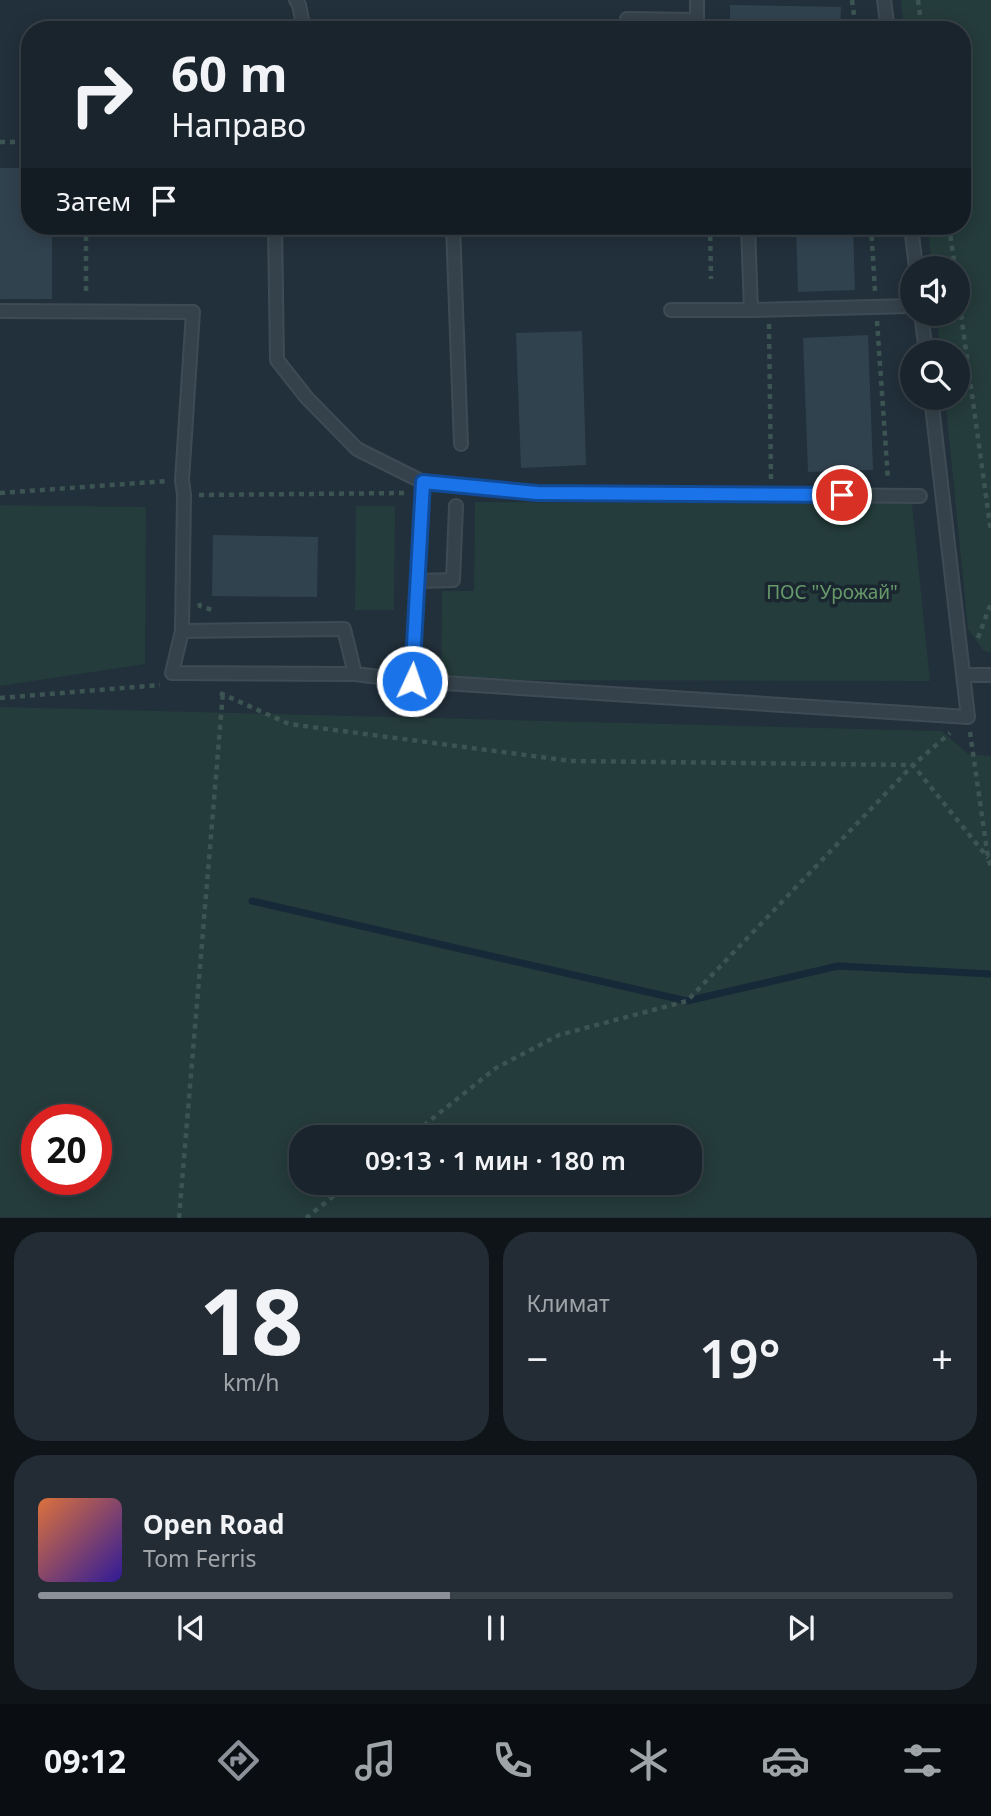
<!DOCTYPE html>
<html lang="ru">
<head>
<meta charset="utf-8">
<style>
	body { margin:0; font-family:"Noto Sans",sans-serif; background:#232c34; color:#f1f3f6; height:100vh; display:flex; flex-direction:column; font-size:26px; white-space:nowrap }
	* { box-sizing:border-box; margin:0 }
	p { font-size:23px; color:#9fa4a9 }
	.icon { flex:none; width:38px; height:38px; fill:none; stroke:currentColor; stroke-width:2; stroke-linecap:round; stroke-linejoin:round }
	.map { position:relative; height:1218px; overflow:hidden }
	.details { display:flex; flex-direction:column; gap:14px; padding:14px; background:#0e1418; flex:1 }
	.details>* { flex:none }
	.banner { position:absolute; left:21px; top:21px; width:950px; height:214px; border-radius:28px; box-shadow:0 4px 18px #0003,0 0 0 2px #384148; background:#1a242c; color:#f1f3f6; overflow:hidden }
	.fabs { position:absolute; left:900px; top:256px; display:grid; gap:14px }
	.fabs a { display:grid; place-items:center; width:70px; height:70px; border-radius:50%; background:#1a242c; box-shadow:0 4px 18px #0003,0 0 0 2px #384148; font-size:35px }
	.speed { position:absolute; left:21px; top:1104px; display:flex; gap:14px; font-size:35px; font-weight:700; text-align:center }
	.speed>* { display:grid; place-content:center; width:91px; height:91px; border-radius:50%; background:#1a242c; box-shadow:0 4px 18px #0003,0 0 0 2px #384148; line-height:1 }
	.speed .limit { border:10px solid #d22; background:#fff; color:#111 }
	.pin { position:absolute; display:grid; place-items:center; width:60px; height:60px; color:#fff; margin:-30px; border:4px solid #fff; border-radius:50%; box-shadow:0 2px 7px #0007 }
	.me { position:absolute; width:77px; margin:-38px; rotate:3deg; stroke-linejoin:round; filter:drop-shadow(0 0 5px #0008) }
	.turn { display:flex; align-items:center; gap:24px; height:147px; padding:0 35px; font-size:32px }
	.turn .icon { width:91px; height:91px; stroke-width:2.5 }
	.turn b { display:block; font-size:49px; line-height:60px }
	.then { display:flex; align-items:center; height:66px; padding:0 35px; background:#0003; gap:14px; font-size:26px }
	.big { font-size:52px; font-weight:600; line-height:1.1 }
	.details .card { flex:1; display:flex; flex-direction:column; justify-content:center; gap:10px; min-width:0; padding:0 24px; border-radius:28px; background:#232c34 }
	.details .dial { align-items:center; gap:0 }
	.dial b { font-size:91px; line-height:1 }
	.song { display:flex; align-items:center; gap:21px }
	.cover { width:84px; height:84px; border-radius:10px; background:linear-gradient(135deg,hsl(20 70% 55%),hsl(250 70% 35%)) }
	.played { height:7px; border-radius:4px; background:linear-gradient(90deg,#8c9099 45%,#384148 45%) }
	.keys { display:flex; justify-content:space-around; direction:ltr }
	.heat { display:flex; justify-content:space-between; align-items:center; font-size:38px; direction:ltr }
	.details .tiles { flex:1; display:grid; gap:14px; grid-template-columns:1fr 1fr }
	.card:last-child { grid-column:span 2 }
	.trip { position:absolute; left:289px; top:1125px; width:413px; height:70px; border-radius:28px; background:#1a242c; box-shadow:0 4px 18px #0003,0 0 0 2px #384148; font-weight:600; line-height:70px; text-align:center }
	.dock { display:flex; height:112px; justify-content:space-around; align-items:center; background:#0a0e12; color:#9fa4a9 }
	.dock .icon { width:49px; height:49px }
	.dock .on { color:#8c9099 }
	.dock b { font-size:32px; color:#f1f3f6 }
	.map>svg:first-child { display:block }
	.green { fill:#243c3b; fill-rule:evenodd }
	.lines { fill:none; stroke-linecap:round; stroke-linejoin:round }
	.stream { stroke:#152938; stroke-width:7 }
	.building { fill:#31424f }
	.lane-casing { stroke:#3f4b54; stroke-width:16 }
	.path { stroke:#3c5452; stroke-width:4.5; stroke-dasharray:5 5; stroke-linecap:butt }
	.lane { stroke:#35424b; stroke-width:12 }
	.route-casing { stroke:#114b97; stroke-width:18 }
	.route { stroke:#1a73e8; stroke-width:12 }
	.labels { text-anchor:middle; stroke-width:7; stroke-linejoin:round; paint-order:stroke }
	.park-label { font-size:19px; fill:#67986a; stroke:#1b2730 }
</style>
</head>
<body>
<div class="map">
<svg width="991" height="1218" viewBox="0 0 991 1218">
	<rect width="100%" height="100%" fill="#22303b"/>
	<path class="green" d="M901 0H991V653L983 650 968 629 945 397H957V352H940L937 313H957V268H932L928 226H962V30H904Z
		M475 502 912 504 930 681 441 680 442 591H474Z
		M0 505 146 507 145 664 0 686Z
		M356 506H395L394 610H355Z
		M0 707 942 731 968 754 991 756V1217H0ZM96 1120V1180H37V1120ZM301 1138H690V1183H301Z"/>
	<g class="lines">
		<path class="stream" d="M252 901 687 1001 838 966 991 974"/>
	</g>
	<path class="building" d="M730 5 841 7 840 30H730Z
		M0 168H30V226H52V299H0Z
		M796 226H853L855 290 798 292Z
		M582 331 586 465 521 468 516 333Z
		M868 335 873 470 808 472 803 338Z
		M213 535 318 537 317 597 212 596Z"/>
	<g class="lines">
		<g class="lane-casing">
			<path id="lane" d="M296 0 299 5 304 30
				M884 0 888 30
				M627 19 697 20V0
				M275 226 277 360 307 398 357 449 423 482 537 493 920 496
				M453 226 461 444
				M911 226 916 268
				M671 310H751L748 226
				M751 310 912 306
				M0 311 193 312 182 480 184 495 182 631 344 629 355 674
				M921 313 926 352
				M418 581 453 580 456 506
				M182 631 172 673 355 674 412 681 968 717 931 397
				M964 675H991
				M412 681 423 482"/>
		</g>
		<path class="path" d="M852 0 856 30
			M918 0 922 30
			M0 142H30
			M86 226V295
			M710 226 711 279
			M871 226 875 291
			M949 226 955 268
			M957 285 991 533
			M877 321 888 480
			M769 324 771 480
			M0 493 167 481
			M199 495 404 493
			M199 603 200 606 215 611
			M978 638 991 603
			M220 693 289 724 571 761 913 765 988 858
			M0 698 160 685
			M970 732 988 858 991 867
			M408 1138 496 1068 559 1035 687 1001 913 765 950 733
			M179 1218 223 692
			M306 1218 350 1183"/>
		<use href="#lane" class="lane"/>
	</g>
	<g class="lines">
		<g class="route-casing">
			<path id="route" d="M412 681 423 482 537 493 842 495"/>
		</g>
		<use href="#route" class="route"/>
	</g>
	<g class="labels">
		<g class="park-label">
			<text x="832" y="599">ПОС "Урожай"</text>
		</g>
	</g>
</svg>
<div class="fabs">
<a><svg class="icon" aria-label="sound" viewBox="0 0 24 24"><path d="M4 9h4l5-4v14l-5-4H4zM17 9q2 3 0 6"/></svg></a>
<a><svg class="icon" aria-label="search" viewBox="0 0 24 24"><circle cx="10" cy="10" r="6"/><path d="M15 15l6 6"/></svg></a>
</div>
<div class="speed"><div class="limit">20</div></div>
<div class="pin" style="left:842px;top:495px;background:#d93025"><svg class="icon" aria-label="arrive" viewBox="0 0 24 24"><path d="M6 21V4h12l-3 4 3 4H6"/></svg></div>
<svg class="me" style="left:412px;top:681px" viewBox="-20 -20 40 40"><circle r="17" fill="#1a73e8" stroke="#fff" stroke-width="3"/><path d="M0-11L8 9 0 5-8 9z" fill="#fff"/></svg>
<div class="trip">09:13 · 1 мин · 180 m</div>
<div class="banner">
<div class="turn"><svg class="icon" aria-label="right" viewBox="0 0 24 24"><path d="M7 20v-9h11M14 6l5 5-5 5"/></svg><div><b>60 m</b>Направо</div></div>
<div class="then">Затем<svg class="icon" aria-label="arrive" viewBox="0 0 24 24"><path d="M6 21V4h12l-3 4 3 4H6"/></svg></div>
</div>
</div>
<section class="details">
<div class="tiles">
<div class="card dial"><b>18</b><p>km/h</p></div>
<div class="card"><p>Климат</p>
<div class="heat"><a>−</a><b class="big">19°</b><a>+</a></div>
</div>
<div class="card">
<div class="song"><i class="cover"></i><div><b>Open Road</b><p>Tom Ferris</p></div></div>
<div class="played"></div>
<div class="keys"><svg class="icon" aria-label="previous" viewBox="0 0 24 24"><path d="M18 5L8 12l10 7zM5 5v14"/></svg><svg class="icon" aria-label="pause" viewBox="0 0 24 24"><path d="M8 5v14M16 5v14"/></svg><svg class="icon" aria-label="next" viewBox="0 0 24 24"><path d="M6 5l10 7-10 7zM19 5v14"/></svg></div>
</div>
</div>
</section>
<nav class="dock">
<b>09:12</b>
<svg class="icon on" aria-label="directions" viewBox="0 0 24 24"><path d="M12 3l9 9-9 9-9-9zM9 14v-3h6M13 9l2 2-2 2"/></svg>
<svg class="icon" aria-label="music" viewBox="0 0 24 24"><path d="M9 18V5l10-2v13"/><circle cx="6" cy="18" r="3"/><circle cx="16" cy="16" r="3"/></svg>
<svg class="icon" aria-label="phone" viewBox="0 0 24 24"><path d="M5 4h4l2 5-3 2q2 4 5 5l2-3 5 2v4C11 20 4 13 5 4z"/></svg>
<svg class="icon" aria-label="climate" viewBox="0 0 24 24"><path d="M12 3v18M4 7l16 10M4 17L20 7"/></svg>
<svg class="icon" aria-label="car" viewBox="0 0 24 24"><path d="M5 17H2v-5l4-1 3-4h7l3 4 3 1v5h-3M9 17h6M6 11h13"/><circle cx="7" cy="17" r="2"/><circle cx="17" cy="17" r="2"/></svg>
<svg class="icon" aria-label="filters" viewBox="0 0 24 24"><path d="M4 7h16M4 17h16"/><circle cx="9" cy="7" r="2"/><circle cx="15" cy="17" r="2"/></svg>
</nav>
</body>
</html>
